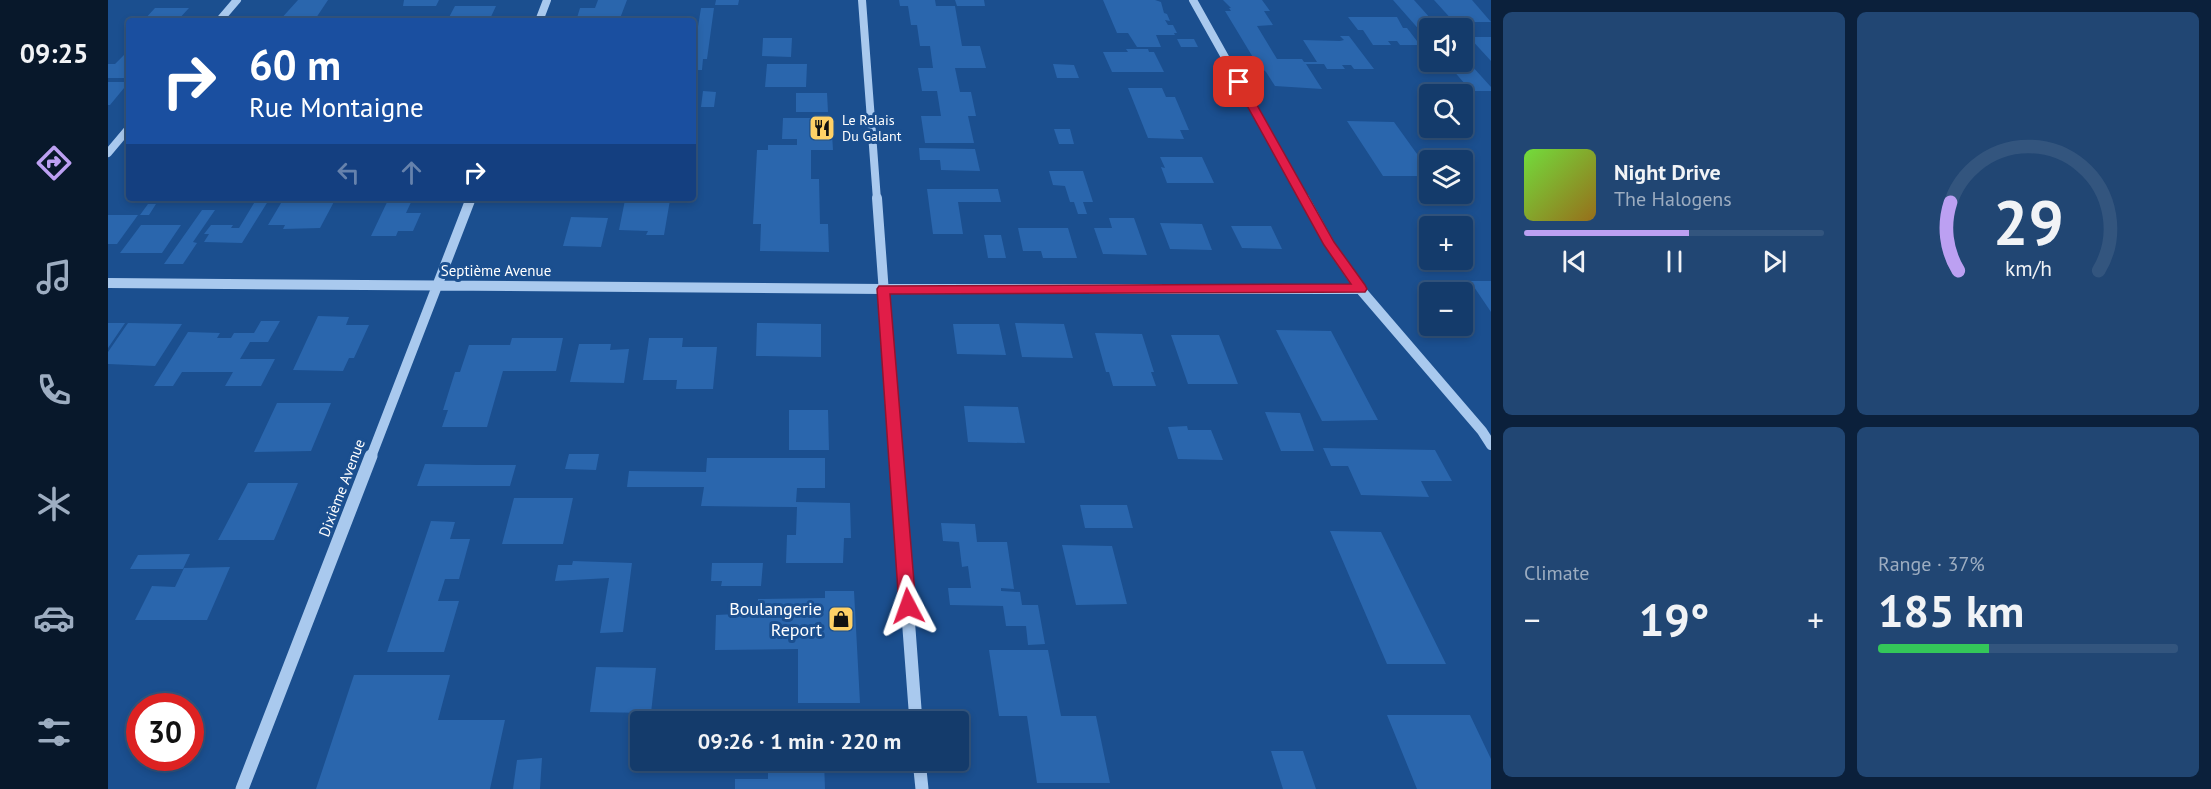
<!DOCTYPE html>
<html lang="en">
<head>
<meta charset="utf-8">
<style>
	body { margin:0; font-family:"PT Sans",sans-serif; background:#214673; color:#f1f3f6; height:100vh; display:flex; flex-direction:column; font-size:22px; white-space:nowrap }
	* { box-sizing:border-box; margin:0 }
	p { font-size:20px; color:#9dadc1 }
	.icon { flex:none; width:33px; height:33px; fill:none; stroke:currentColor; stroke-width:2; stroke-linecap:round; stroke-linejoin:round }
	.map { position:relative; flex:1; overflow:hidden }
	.drawer { display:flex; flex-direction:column; gap:12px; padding:12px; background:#0b203b; width:720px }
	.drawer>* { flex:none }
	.banner { position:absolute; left:18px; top:18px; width:570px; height:183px; border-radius:6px; box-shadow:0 3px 9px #0003,0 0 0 2px #33557e; background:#1a4fa0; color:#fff; overflow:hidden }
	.controls { position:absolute; left:1311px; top:18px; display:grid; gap:12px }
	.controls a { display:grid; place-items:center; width:54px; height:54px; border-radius:6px; background:#143b6b; box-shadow:0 3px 9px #0003,0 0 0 2px #33557e; font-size:30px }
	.speed { position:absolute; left:18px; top:693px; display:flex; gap:12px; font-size:30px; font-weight:700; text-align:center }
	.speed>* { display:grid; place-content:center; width:78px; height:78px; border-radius:50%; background:#143b6b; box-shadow:0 3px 9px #0003,0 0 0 2px #33557e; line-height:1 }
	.speed .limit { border:9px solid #d22; background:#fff; color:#111 }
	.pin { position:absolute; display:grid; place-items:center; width:51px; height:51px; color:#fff; margin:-26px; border-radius:12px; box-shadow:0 3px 9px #0006 }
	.me { position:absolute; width:66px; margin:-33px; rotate:356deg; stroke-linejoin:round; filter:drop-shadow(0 0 4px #0008) }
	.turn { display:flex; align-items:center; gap:21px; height:126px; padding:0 24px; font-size:27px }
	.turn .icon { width:78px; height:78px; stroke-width:2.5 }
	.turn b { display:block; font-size:42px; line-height:51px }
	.lanes { display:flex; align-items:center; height:57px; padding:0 24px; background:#0003; justify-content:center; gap:30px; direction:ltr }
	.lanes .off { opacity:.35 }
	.big { font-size:45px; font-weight:700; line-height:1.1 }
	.drawer .tile { flex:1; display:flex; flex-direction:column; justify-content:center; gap:9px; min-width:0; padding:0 21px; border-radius:9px; background:#214673 }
	.drawer .dial { align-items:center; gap:0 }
	.dial svg { height:156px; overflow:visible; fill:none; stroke:#33557e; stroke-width:7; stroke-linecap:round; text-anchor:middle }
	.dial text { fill:#f1f3f6; stroke:none }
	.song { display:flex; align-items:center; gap:18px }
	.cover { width:72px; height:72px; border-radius:9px; background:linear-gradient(135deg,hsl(100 70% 55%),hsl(40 70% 35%)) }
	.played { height:6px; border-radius:3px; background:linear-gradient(90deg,#bca0f2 55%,#33557e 55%) }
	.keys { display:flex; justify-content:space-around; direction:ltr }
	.heat { display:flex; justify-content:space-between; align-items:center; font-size:33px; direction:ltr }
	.charge { height:9px; border-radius:4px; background:linear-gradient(90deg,#34c759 37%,#33557e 0) }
	.drawer .tiles { flex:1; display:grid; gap:12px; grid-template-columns:repeat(2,1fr) }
	.trip { position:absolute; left:522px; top:711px; width:339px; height:60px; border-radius:6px; background:#143b6b; box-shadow:0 3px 9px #0003,0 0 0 2px #33557e; font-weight:700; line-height:60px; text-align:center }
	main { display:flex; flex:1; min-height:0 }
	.tab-bar { display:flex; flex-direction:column; width:108px; justify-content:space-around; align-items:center; background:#08182b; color:#9dadc1 }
	.tab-bar .icon { width:42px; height:42px }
	.tab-bar .current { color:#bca0f2 }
	.tab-bar b { font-size:27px; color:#f1f3f6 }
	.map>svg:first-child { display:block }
	.building { fill:#2a66ad }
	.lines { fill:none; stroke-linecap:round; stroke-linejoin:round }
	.minor-far2 { stroke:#a9c9ee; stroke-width:8 }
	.minor-far1 { stroke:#a9c9ee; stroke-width:10 }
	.minor { stroke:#a9c9ee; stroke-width:13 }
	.route { fill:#e11d48; stroke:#92132f; stroke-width:1.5 }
	.labels { text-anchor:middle; stroke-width:6; stroke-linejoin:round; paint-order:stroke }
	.far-poi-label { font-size:14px; fill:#fff; stroke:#1b4f8f; text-anchor:start }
	.street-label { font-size:15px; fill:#fff; stroke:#1b4f8f }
	.near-poi-label { font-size:18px; fill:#fff; stroke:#1b4f8f; text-anchor:end }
</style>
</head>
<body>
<main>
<nav class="tab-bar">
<b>09:25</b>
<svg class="icon current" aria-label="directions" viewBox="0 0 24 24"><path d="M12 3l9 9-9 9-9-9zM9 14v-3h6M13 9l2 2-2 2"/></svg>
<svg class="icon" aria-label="music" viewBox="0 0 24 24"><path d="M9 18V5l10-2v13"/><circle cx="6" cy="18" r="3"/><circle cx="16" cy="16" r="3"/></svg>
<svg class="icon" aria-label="phone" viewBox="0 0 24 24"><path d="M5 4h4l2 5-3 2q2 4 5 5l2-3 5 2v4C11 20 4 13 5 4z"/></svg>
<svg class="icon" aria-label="climate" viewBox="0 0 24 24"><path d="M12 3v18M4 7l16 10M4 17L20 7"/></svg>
<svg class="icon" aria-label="car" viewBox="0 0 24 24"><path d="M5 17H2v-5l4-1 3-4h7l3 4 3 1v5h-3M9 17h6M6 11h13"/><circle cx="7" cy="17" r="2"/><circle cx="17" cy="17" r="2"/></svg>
<svg class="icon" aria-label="filters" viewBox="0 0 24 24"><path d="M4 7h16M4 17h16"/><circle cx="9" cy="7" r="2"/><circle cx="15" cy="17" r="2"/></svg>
</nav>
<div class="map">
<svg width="1383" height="789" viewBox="0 0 1383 789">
	<rect width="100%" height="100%" fill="#1b4f8f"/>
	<path class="building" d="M190 0H220L206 21H171Z
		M296 0H331L328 6H295Z
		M490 0H519L511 21H468L472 8H487Z
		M608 0H631L630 5H607Z
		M791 0H827L828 6H847L854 46H872L878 68H847L852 92H863L868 116H860L866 143H817L813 116H833L829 91H814L810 68H825L822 46H812L809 25H803L800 6H792Z
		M847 0H876L877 6H849Z
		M995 0H1047L1053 2 1056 13 1059 14 1062 21 1057 20 1060 25H1065L1069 33H1066L1067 35H1048L1053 47H1029L1020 33H1009Z
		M1115 0H1154L1162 11H1156L1165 25 1149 26 1169 59H1194L1196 62H1209L1195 40 1232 41 1236 40 1232 36H1241L1266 69H1246L1243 65H1234L1237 69H1219L1216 64H1198L1214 89 1167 86 1158 72 1149 64 1117 11H1123L1121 8H1123Z
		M1285 0H1306L1331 28H1322V42Z
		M1326 0H1364L1383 22H1346Z
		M347 6H388L381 21H339Z
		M47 8H81L69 21H35Z
		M593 8H606L599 59H595L594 70H585V33H589Z
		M1240 17H1289L1295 28H1299L1312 45H1292L1289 41H1280L1283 45H1265L1255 30H1250Z
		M1361 37H1383V61Z
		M655 38H684L683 57 654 56Z
		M1069 39H1086L1090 47H1073Z
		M1018 49H1040L1041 52H1046L1056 72H1004L995 52H1020Z
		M16 55H21V78H0V64H7Z
		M1354 55 1383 87V91H1363L1338 62H1354Z
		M659 64H699L698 87H657Z
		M945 64 966 65 971 78H949Z
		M0 82H21L2 105H0Z
		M1020 88H1054L1058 97H1067L1081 130H1072L1076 139 1040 138Z
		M595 91 608 92 606 107H593Z
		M688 93H719L720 112H688Z
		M675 118H723L725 150H703V179H711L712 224H720L721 252 652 251 653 224H645L649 150H660V145H689V139H674Z
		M1239 121 1286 122 1322 172V176H1275Z
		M946 129H962L966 144H951Z
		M811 148 867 149 872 171 833 170 832 160H812Z
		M1052 157H1094L1106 183H1059L1053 167 1057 168Z
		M941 171H975L985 202H975L979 214H970L966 202H962L957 186 945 185Z
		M819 189H890L893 202H850L855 234H825Z
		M149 198H162L134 243 96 242 101 234H96L103 225H125L123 228H131Z
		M176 198H228L212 228 175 229 177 225H160Z
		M281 198H305L298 213H313L305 231H290L288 236H263Z
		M517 200H562L556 235H538L540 231 511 230Z
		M40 204H48L41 215H32Z
		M94 210H107L85 242 89 243 75 264H56Z
		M0 215H30L9 244H0Z
		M463 217 500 218 493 247 455 246Z
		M1001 218H1026L1039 255 995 254 986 228H1004Z
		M1052 223 1094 224 1104 250 1062 249Z
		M33 225H73L54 253H12Z
		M1123 226H1163L1174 249 1134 248Z
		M910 228H960L969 258H935L933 251H915Z
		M876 235H893L898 258H880Z
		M1362 281H1383V312Z
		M210 316 241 317 238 325H261L246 358H241L235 371 185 370Z
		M153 321H172L160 342H142L132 359H167L153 386H117L125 372H74L65 386H46L80 332 112 333 109 338H123L126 333H146Z
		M0 323H17L0 348Z
		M20 323 74 324 47 366 0 364V352Z
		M649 323 713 324V357L648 356Z
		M907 323 956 324 965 358 914 357Z
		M845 324H891L898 355 849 354Z
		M1168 330 1223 331 1270 420 1214 421Z
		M987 333 1034 334 1046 372H1043L1048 386H1005L1001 372H998Z
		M1063 335H1111L1130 384H1080Z
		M404 338H455L448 371H395L379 427H334L340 410H335L347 372H352L361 345H402Z
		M541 338H575L574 347H609L605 389H568L569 380H535Z
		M471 344H503L502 350 521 349 516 383 462 382Z
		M169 403H223L203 451 146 452Z
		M856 406 910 407 917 443 860 442Z
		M681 410H720L721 450H681Z
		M1157 412 1192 413 1206 451H1173Z
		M1079 426 1080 430H1103L1115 460 1070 459 1060 427Z
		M1215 448 1327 450 1344 481H1313L1321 497 1253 495 1240 466H1223Z
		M461 454H491L488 470 457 469Z
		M599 458H717V488H689L688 502 742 503 743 538H736L735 563H678L679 535H688L689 507 593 506 596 487H519L521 471 598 472Z
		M317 464 369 465H408L402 486H309Z
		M140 483H190L166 540H110Z
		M406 498H465L455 544H394Z
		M972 505H1019L1025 528H977Z
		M323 521 347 522 342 539H362L351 579H337L330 601H351L336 652H279Z
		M833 523 867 524 869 542H899L906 589 893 588V591L912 592 914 605H930L937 644 920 645 918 626H898L895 606 842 605 840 588H863L860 566 854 567 851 542 835 541Z
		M1222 531 1273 532 1338 664H1279Z
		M954 545 1004 546 1019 604 968 605Z
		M82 554 75 569H22L30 555Z
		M465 561 524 563 515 632 492 633 501 578 447 581 450 565H464Z
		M604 563H655L653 586H613L614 581H603Z
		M122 567 99 620H27L44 586 67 587 76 568Z
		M717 591H746L752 703H690V649L607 650 608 615 649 613 650 599 717 598Z
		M881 650H940L953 716H988L1002 783H929L919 716H891Z
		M488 667 548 668 543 713 482 712Z
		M246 675H342L330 720H397L382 789H208Z
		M1279 715H1362L1383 759V789H1309Z
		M1163 751H1195L1208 789H1175Z
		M434 758 432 789H405L409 760Z
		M660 760H716L717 789H627V779H660Z"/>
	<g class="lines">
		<path class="minor-far2" d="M754 0 769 200
			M1085 0 1197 200
			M111 21 129 0
			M431 21 439 0
			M0 153 21 128"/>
		<path class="minor-far1" d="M769 198 788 457
			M1196 198 1222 245 1252 289 1374 431 1383 445
			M0 283 775 289H1252
			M263 457 363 198"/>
		<path class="minor" d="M788 456 808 722
			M811 760 814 789
			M134 789 263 456"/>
	</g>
	<path class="route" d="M1131 79 1136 82 1226 242 1257 285 1259 289 1257 292 782 294 808 606 805 612 800 614 794 612 791 606 769 289 771 286 1243 284 1216 245 1126 82Z"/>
	<defs>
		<g id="restaurant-square" transform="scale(1.35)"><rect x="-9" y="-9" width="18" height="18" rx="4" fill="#ffd166" stroke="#1b4f8f"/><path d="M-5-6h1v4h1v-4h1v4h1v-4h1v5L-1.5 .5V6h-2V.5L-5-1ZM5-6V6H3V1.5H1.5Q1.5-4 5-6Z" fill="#111"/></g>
		<g id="shop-square" transform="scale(1.35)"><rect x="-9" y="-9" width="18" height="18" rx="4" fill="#ffd166" stroke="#1b4f8f"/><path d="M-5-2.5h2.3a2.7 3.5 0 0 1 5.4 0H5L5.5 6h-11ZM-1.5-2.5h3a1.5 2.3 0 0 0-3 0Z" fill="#111"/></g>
	</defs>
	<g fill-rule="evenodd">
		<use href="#restaurant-square" x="714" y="128"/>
		<use href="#shop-square" x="733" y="619"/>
	</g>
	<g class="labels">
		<g class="far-poi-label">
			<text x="734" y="125">Le Relais<tspan x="734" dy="16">Du Galant</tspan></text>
		</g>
		<g class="street-label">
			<text x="388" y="276">Septième Avenue</text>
			<text transform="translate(234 488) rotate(-69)" y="5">Dixième Avenue</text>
		</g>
		<g class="near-poi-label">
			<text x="714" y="615">Boulangerie<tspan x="714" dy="21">Report</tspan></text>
		</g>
	</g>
</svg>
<div class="controls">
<a><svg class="icon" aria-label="sound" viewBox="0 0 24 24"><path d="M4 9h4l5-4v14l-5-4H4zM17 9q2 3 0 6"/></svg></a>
<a><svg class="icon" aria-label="search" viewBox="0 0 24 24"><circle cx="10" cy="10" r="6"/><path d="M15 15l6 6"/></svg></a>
<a><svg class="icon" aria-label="layers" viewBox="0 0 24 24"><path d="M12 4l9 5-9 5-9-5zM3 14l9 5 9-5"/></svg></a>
<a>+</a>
<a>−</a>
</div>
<div class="speed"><div class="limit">30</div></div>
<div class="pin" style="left:1131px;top:82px;background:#d93025"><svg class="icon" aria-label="arrive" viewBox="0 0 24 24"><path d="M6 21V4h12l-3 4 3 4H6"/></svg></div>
<svg class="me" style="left:800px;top:606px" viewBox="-20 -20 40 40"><path d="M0-17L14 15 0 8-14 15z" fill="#e11d48" stroke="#fff" stroke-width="4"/></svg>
<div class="trip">09:26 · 1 min · 220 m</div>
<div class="banner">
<div class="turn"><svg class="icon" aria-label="right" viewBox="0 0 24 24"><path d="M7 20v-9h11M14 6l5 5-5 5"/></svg><div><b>60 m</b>Rue Montaigne</div></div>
<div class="lanes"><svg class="icon off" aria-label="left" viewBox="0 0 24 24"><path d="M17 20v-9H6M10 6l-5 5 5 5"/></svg><svg class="icon off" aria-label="ahead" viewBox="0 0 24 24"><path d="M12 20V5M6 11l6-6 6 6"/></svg><svg class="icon" aria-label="right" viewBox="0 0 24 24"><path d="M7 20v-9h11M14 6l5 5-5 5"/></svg></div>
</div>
</div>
<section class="drawer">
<div class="tiles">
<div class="tile">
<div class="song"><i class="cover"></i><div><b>Night Drive</b><p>The Halogens</p></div></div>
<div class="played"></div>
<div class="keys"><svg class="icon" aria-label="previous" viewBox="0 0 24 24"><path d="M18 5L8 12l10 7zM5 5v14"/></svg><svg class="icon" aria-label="pause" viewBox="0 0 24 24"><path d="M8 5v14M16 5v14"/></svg><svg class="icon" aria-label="next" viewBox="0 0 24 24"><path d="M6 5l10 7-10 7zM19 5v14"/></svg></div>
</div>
<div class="tile dial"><svg viewBox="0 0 100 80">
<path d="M14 69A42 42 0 1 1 86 69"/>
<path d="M14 69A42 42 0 0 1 10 34" stroke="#bca0f2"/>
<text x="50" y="56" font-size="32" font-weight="700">29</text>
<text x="50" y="72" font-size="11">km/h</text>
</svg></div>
<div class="tile"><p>Climate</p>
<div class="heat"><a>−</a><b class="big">19°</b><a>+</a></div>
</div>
<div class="tile"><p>Range · 37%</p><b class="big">185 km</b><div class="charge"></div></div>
</div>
</section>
</main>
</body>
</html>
